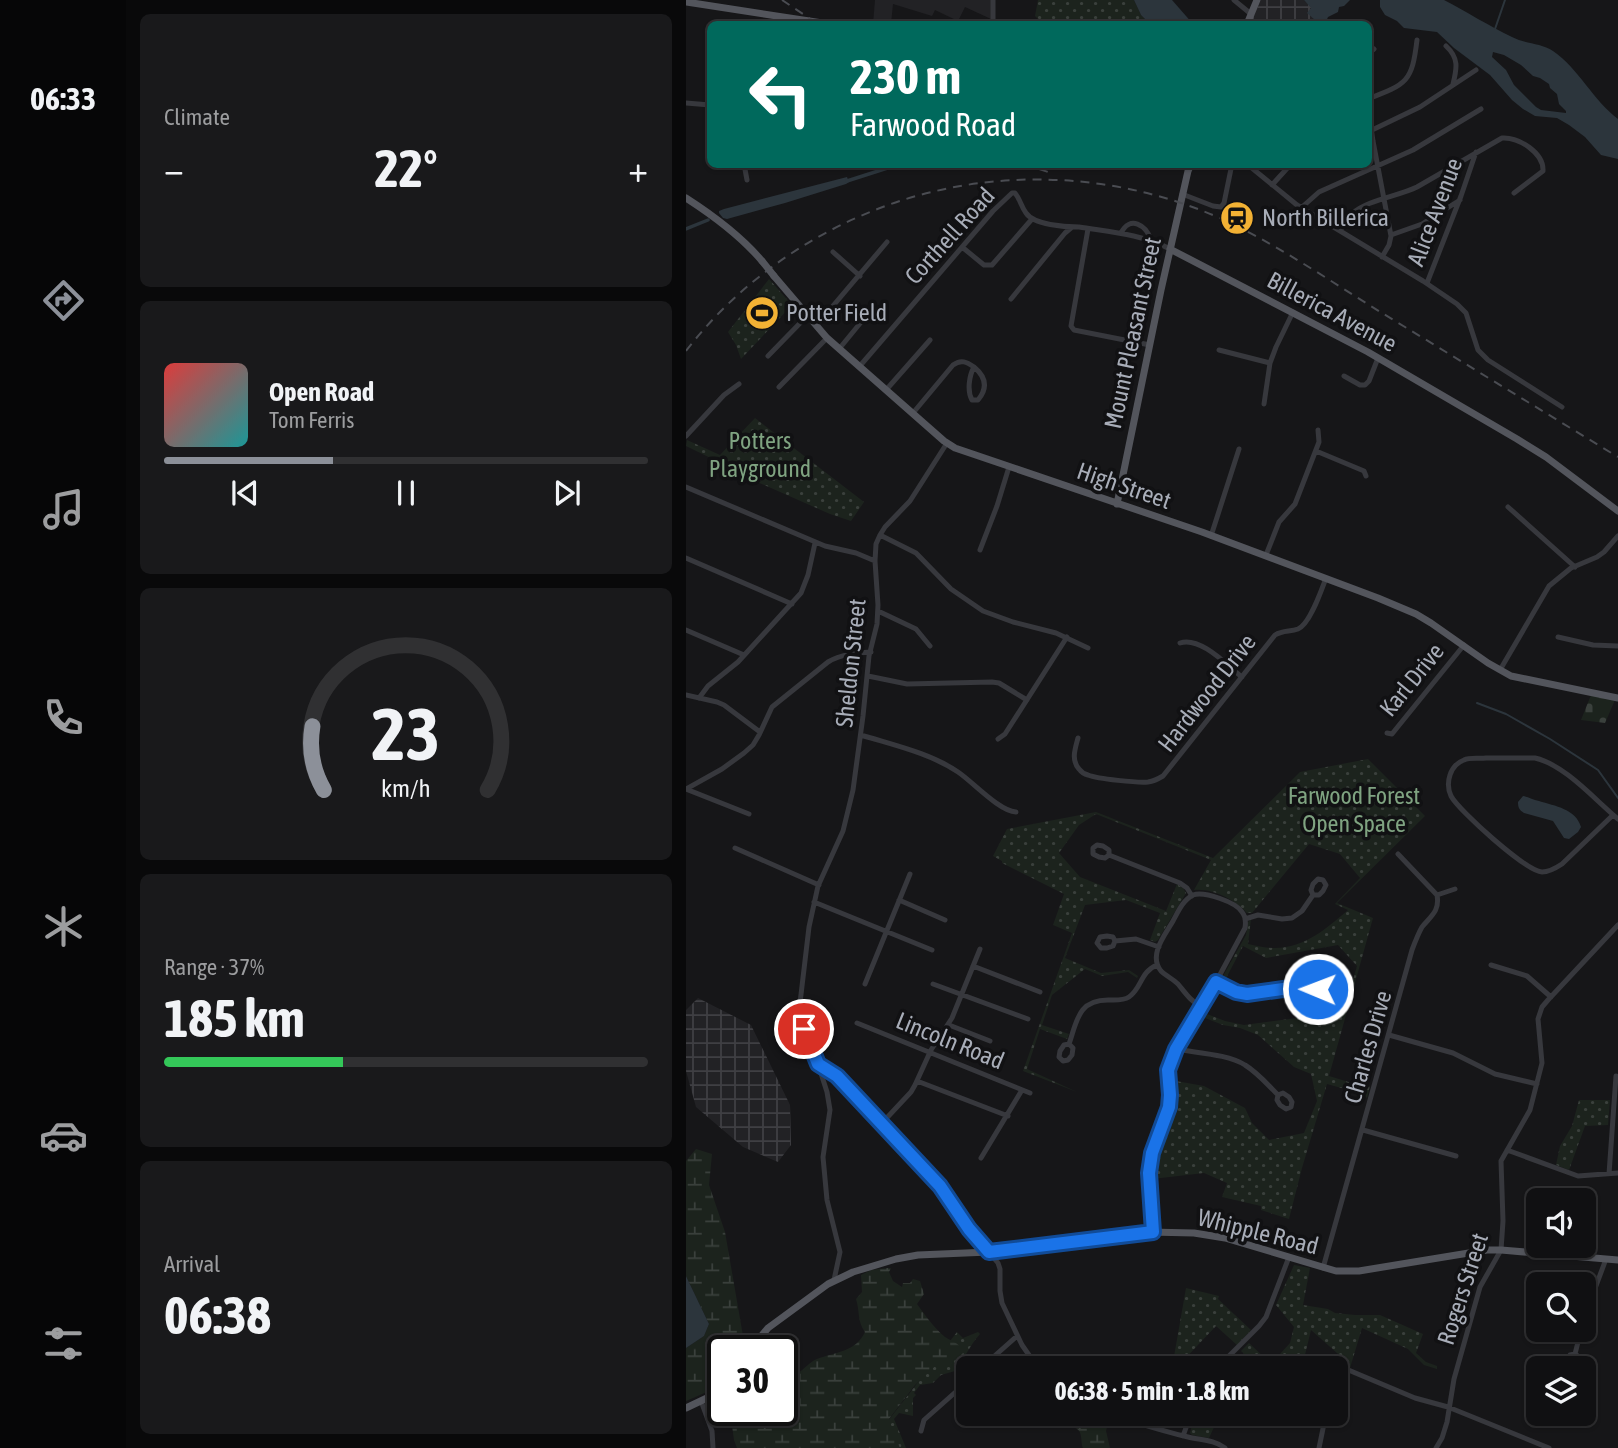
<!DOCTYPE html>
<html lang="en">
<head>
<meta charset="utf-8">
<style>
	body { margin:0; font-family:"Asap Condensed",sans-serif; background:#19191b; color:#f1f3f6; height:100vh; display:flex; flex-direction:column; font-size:26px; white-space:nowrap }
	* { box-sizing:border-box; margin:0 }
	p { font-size:23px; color:#9c9d9f }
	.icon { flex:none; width:38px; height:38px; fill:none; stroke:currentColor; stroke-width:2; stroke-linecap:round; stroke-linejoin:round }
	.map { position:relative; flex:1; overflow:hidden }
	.sheet { display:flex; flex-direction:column; gap:14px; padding:14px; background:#09090a; width:560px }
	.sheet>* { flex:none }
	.banner { position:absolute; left:21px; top:21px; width:665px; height:147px; border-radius:10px; box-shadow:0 2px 5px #0004,0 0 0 2px #303032; background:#00695c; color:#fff; overflow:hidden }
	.controls { position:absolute; left:840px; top:1188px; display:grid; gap:14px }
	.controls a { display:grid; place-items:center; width:70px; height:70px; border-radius:10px; background:#101012; box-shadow:0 2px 5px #0004,0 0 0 2px #303032; font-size:35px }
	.speed { position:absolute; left:21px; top:1335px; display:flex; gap:14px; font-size:35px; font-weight:700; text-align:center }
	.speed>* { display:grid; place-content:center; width:91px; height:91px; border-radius:50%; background:#101012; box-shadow:0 2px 5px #0004,0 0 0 2px #303032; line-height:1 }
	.speed .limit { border:4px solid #111; border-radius:10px; background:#fff; color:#111 }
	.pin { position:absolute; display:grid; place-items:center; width:60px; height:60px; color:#fff; margin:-30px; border:4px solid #fff; border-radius:50%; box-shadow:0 2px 7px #0007 }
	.me { position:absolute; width:77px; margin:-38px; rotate:271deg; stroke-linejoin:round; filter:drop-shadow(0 0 5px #0008) }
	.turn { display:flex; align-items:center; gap:24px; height:147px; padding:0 28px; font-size:32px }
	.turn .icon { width:91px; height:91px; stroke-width:2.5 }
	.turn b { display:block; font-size:49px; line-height:60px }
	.big { font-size:52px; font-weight:700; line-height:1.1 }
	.sheet .card { flex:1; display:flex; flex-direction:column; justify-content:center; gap:10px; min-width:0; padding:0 24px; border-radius:10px; background:#19191b }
	.sheet .dial { align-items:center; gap:0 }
	.dial svg { height:182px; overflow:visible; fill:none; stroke:#303032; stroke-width:7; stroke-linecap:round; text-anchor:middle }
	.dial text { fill:#f1f3f6; stroke:none }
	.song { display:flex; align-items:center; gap:21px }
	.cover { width:84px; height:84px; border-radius:10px; background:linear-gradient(135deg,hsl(0 70% 55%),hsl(180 70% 35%)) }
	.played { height:7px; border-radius:4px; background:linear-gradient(90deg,#8c9099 35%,#303032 35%) }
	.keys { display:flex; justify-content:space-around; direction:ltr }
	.heat { display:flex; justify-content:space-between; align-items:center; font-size:38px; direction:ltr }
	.charge { height:10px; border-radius:5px; background:linear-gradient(90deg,#34c759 37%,#303032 0) }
	.trip { position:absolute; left:270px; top:1356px; width:392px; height:70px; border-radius:10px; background:#101012; box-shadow:0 2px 5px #0004,0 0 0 2px #303032; font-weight:700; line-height:70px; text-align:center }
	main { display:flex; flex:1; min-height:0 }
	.dock { display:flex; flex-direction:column; width:126px; justify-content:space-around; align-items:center; background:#060607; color:#9c9d9f }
	.dock .icon { width:49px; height:49px }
	.dock .selected { color:#8c9099 }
	.dock b { font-size:32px; color:#f1f3f6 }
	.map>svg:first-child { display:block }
	.built { fill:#222225 }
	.industrial { fill:url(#industrial-grid) }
	.grass { fill:url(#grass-dots) }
	.wetland { fill:url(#wetland-marsh) }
	.cemetery { fill:url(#cemetery-stones) }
	.pitch { fill:#1c231d }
	.water { fill:#2c353c; fill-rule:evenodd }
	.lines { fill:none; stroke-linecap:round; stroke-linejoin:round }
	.stream { stroke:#2c353c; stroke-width:2 }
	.canal { stroke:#2c353c; stroke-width:3.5 }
	.minor { stroke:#37383d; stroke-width:5 }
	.major { stroke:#53555c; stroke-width:7 }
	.rail { stroke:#4a4c52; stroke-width:2; stroke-dasharray:9 7; stroke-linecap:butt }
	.major-bridge { stroke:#53555c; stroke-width:7 }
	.route-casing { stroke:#114b97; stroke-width:18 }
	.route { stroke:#1a73e8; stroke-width:12 }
	.labels { text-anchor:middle; stroke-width:7; stroke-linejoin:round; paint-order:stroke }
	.street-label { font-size:24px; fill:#a8adb8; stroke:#111113 }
	.poi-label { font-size:24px; fill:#a8adb8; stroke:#111113; text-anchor:start }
	.park-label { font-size:24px; fill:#7fa381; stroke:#111113 }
</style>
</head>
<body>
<main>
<nav class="dock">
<b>06:33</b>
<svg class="icon selected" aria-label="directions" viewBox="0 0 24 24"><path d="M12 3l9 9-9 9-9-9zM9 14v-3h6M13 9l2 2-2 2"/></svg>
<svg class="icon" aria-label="music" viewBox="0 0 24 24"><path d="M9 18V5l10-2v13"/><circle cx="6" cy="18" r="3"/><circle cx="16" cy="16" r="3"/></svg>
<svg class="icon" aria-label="phone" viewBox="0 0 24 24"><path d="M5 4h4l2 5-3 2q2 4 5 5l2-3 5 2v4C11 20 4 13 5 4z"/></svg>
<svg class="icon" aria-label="climate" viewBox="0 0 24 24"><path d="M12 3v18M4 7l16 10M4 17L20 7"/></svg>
<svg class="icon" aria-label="car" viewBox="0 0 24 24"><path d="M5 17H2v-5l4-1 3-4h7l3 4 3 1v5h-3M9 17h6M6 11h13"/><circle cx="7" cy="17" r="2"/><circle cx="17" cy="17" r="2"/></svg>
<svg class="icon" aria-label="filters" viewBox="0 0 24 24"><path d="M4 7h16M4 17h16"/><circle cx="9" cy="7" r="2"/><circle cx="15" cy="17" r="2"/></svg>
</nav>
<section class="sheet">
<div class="card"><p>Climate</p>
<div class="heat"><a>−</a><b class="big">22°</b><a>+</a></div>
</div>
<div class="card">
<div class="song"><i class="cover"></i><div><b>Open Road</b><p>Tom Ferris</p></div></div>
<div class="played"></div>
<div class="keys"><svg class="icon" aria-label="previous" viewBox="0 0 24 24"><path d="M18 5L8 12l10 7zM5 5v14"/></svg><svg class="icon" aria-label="pause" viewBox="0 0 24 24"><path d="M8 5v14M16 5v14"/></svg><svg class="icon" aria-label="next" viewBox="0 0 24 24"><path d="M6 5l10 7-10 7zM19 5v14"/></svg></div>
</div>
<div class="card dial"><svg viewBox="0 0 100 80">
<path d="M14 69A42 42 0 1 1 86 69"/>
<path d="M14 69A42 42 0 0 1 9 41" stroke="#8c9099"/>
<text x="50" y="56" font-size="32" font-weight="700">23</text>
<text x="50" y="72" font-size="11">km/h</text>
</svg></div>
<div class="card"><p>Range · 37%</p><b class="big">185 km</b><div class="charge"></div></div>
<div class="card"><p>Arrival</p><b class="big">06:38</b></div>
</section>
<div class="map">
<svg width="932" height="1448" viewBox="0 0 932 1448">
	<defs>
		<pattern id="industrial-grid" width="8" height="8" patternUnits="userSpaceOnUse" patternTransform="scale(1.75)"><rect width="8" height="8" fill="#222225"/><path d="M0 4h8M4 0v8" fill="none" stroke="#3f3f43"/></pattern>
		<pattern id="grass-dots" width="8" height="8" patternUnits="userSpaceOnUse" patternTransform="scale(1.75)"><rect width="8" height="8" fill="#1c231d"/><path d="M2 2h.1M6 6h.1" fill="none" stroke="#3a403c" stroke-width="1.8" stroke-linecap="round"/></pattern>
		<pattern id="wetland-marsh" width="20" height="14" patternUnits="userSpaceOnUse" patternTransform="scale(1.75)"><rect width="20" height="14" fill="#1c231d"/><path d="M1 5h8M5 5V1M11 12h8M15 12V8" fill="none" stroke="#3a403c"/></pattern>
		<pattern id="cemetery-stones" width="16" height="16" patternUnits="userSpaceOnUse" patternTransform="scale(1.75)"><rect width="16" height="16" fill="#1c231d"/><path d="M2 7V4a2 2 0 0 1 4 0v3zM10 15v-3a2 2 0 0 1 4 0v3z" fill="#3a403c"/></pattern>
	</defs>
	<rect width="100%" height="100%" fill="#161618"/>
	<path class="built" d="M189 0H305V19L279 7 272 21 249 10 246 16 207 4 205 24H187Z"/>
	<path class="industrial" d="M575 0H618L626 8 629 20 625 24H564Z
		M12 998 65 1025 104 1105 105 1145 92 1162 57 1147 10 1107 0 1071V1010Z"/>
	<path class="grass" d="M352 0H448L455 15 464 24H357L349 16Z
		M83 279 106 305 55 359 50 345 42 332Z
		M69 418 178 502 165 521 144 514 44 470 39 465 0 446 1 440 34 455Z
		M682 759 739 816 651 903 687 918 643 1076 679 1087 684 1086 681 1098 677 1094 641 1084 616 1168 603 1219 575 1210V1206L536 1197 541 1183 518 1173 466 1179 471 1149 486 1106V1069L492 1053 490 1081 518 1086 559 1108 566 1123 583 1140 618 1133 631 1101 625 1074 608 1067 572 1035 554 1028 537 1025 514 1016 499 1048 497 1044 532 987H533L521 1014 539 1021 558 1025 619 1017H635L658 1011 671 966 652 945 580 958 557 946 538 982 536 978 560 935 562 922 565 919 562 944C570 946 580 948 589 948 619 948 641 928 662 910L649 904 674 878 654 854 623 844 566 913H561C549 900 527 888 508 890L525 860 410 814 393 825 373 853 394 877 480 911 491 884 497 888 500 893 472 940 469 942 464 940 474 913 440 900 399 905 379 958 415 973 443 970 452 976 451 978 442 972 416 976 399 969 366 995 356 1025 383 1034 381 1039 354 1029 341 1069 391 1092 337 1071 386 933 367 925 378 894 316 863V861L307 856 321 829 410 812 527 858 614 772Z
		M893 1100H924L922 1125 899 1126 883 1170 870 1165 874 1146 886 1126Z
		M608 1265 624 1268 617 1305 642 1309 649 1313 669 1315H694L737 1334 730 1353 740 1362 751 1366V1369L738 1365 722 1349 676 1328 664 1368 660 1361 625 1330 617 1363 646 1367V1368H574L555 1351 563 1343 585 1364 604 1343 608 1327 590 1305Z
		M500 1288 533 1296 532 1299 565 1330 551 1345 530 1326 492 1366 491 1368H486Z
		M271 1332 277 1338 292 1332 294 1334C284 1345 278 1359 269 1371L255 1375 247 1383 234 1385 228 1393 230 1395 227 1398V1416L213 1413 208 1419 220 1448H181Z
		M509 1414H534L523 1438 506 1435 504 1433Z"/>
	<path class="wetland" d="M10 1149 26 1154 23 1185 39 1232 57 1336 53 1351H37V1375L23 1391 0 1401V1348L18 1336 23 1324 0 1276V1161Z
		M202 1268H205L203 1272 207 1281 216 1287 217 1283H224L227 1279 234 1281 238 1294 231 1304C239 1315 248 1328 259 1337 267 1342 273 1343 278 1352L273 1357 258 1364 248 1367 229 1385 203 1419 205 1427 214 1448H51L48 1440 44 1411 96 1410V1379C102 1374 106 1375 112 1373 119 1369 123 1362 131 1359 149 1352 170 1352 179 1332 171 1321 174 1311 170 1299L176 1292 175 1275 185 1270Z
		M399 1418 415 1420 422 1423 420 1431 424 1448H397C394 1441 398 1430 387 1427L395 1419Z"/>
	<path class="cemetery" d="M905 695 929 700 919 723 895 720Z"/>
	<path class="pitch" d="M76 295 98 308 78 329C67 329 62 325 56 317L71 296Z"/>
	<path class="water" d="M448 0H486L507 24H464L455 15Z
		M618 0H664L658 6 653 7 652 12 642 17 639 24H625L629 20 621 13 625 8Z
		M758 0C781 12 803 26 826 37 839 44 855 43 867 51 893 69 907 100 932 119V159L915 155 899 137 883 125 871 118 849 116 837 109 826 100 804 75 768 48 751 32 718 28 711 21 699 15 694 7V0ZM807 52 818 55 835 65 847 76 854 78 863 84 864 88 871 94 873 104 880 111V113L855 110 850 107 828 85 820 70 806 57Z
		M161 177 163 182 160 184 99 203 41 219 37 218 33 213V211L38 209Z
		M837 796C843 797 847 800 853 801 869 806 890 809 895 827L892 832 883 839 878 838 867 821 838 813C833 810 832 807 832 802Z
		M0 1276 23 1324 18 1336 0 1348Z"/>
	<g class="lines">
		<path class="stream" d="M809 29 819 0
			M791 703 820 714 864 739 912 770 932 798"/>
		<path class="canal" d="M161 181 214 164
			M0 229 22 220"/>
		<path class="minor" d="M307 0V24
			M548 0 565 14
			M760 46C773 58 771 68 767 84
			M682 54 688 49
			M682 99C721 84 726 82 731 40
			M0 103 24 105
			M682 107 687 141 705 236 703 245 696 257
			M684 131 734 107 790 70
			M58 164 61 180
			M561 164 611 205 737 281 771 304 780 313 792 350 802 360 876 407
			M586 185 605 164
			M496 194 527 206 535 207 538 203 546 164
			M615 208 633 192 727 150 795 109
			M402 229 385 326 388 330 464 345
			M654 231C658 225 662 218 667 213 681 200 713 196 731 187L816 138C833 137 858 153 857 171L828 193
			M435 233C444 215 460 225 465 240
			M705 235 736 224 774 200
			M276 247 298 265H306L346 219
			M147 252 174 276
			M741 283 775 196 790 152
			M325 299 379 233 385 228
			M130 326 201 242
			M153 349 185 310
			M533 350 584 363
			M82 356 121 316
			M173 367 307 211 326 193H329C334 199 335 206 340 213 348 225 379 227 393 227 424 232 455 234 484 249
			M658 376 674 385H679L683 381 692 358
			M93 387 141 338
			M200 390 244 340
			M578 404 584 363 590 347 607 312
			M227 413 267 365C275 359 281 362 288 367 283 376 281 391 286 400H292C302 388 300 377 288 367
			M0 436 38 395 53 384
			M630 451 678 471 680 476
			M0 487 139 546 170 553 189 561
			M822 507 889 567
			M194 535 230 553 265 589 297 611 327 622 370 633 402 648
			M525 536 553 449
			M294 550 311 506 323 467
			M580 555 593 522 609 504 633 442 632 430
			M0 558 106 604
			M192 611 230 629 244 646
			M0 630 58 655
			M872 637 907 645 932 646
			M494 643C514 636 541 665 556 677
			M814 670 863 586 885 568 911 557 918 552 932 536
			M182 676 221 684 306 682 313 683 341 700
			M0 695 31 702 38 705 74 732
			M13 698 22 686 52 662 115 593 122 575 129 543
			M701 733 706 734 710 729 778 645
			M175 735C207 745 244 753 272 772 287 782 313 811 330 812
			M392 738C389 749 385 760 393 769 396 773 398 774 402 775 412 779 452 783 462 782 468 781 472 779 477 776L589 635C597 630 604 632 612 629 624 624 635 591 640 578
			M312 739 319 734 381 637
			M0 789 36 769 58 753 67 745 73 735 86 707 142 662C155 654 170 653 185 652
			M0 789 63 814
			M927 815 876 864C870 868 863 872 856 872 840 871 773 811 765 796 759 783 764 765 778 760 784 757 793 759 800 758 816 758 832 758 849 758 879 765 908 799 932 819
			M49 848 133 885
			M423 855 419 858 413 857 407 854V848L411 845 417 846 423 850V855L494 883 501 888 506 896
			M751 895 769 889
			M213 900 259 920
			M128 902 246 950
			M559 919 572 915 596 919 606 918 616 911 627 895H633L637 891 640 885 637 880 632 879 627 884 625 890 627 895
			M429 941 427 946 421 948H415L411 943 414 937 421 936 427 937 429 941 450 939 473 947
			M805 965 841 976 865 997
			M287 966 354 992
			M530 982 550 992 561 994 626 984 629 989H636L642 987 644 982 641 978 634 977 628 979 626 984
			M179 984 224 874
			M247 984 342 1019
			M171 1023 344 1093
			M263 1025 304 1041
			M703 1035 767 1053 809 1074 851 1084
			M383 1044 387 1048 386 1055 382 1060 377 1061 373 1057 374 1051 378 1045 383 1044C391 1021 392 1000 422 1000 429 1000 437 1001 443 997 456 988 454 972 471 965
			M490 1049C510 1053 542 1054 559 1065 572 1073 582 1085 592 1095L591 1100 594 1105 600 1109 605 1107 606 1102 603 1097 597 1093 592 1095
			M132 1064 151 1076 254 1186 283 1229 312 1263 314 1269V1291L316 1303 336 1345 352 1368
			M231 1081 322 1116
			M196 1123 225 1092 229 1085 245 1050 266 1018 294 949
			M677 1130 770 1156
			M821 1150 892 1176 932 1173
			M295 1158 336 1090
			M923 1174 930 1076
			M467 1232 463 1173 469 1143 483 1107 484 1095 481 1077 484 1063 490 1049 530 982 559 928C560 922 560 917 556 912 550 902 518 891 507 895 497 900 492 912 487 921 479 935 462 955 475 971 480 976 487 979 492 984 501 995 503 999 515 1007
			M637 1268 726 950C729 942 732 934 736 927 745 916 754 911 751 895L712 854
			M148 1280 154 1252 141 1200 137 1157 144 1110 141 1092 132 1064 118 1029 114 1003 123 927 132 886 157 831 167 790 177 716 183 656 191 624 192 605 189 561 190 544 194 535 199 527 224 501 261 443
			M898 1318 920 1259
			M889 1354 884 1355C881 1359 882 1362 886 1364L891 1363 893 1361 892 1356 889 1354 895 1330
			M295 1368 331 1336
			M333 1368 346 1359
			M531 1368 573 1326 580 1317 603 1257
			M649 1368 650 1363 656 1362 659 1365 660 1369 729 1398 762 1407 863 1448
			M15 1401 26 1431 27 1448
			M422 1414C449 1422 475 1431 502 1437 515 1440 529 1440 539 1448
			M283 1425 289 1414
			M235 1431 238 1420 282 1381
			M497 1436 505 1414
			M633 1448 640 1414
			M750 1448 756 1438 761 1422 768 1379 794 1287 815 1250 817 1221 815 1161 844 1110 856 1063 852 1019 856 1007 862 1000 932 925"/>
		<path class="major" d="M0 2 143 24
			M561 24 571 0
			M0 198C28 216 54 235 76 261
			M484 249 682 352 831 439 860 457 932 511
			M88 276 141 338 258 441 269 448 516 532 692 598 730 614 745 623 802 663 825 676 932 698
			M431 504 475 290 502 171 505 164
			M63 1351 82 1328 142 1284 167 1272 210 1259 232 1255 303 1252 463 1232 508 1233 539 1238 650 1271H673L801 1250H815L932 1260
			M0 1408 21 1398 37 1385"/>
		<path class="rail" d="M96 0 132 24
			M338 164 365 173
			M0 351C50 286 118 237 194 208 304 166 429 171 536 219 592 245 644 281 696 313 775 361 853 409 932 457"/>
		<path class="major-bridge" d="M76 261 88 276"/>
	</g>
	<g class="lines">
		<g class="route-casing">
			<path id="route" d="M118 1029 132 1064 151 1076 254 1186 283 1229 303 1252 467 1232 463 1173 466 1153 483 1107 484 1095 482 1070 490 1049 530 982 550 992 561 994 626 985 628 988 632 989"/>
		</g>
		<use href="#route" class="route"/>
	</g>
	<defs>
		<g id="station-disc" transform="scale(1.75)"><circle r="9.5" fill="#f2b134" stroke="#111113"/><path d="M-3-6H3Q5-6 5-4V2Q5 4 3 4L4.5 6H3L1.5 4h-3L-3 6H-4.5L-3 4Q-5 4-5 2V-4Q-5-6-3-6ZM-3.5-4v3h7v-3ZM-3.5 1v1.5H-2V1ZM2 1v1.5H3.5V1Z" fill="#111"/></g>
		<g id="stadium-disc" transform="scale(1.75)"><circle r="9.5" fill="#f2b134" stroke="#111113"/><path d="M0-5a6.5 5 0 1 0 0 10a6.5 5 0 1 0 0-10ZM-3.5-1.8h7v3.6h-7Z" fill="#111"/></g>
	</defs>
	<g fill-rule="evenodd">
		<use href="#station-disc" x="551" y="218"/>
		<use href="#stadium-disc" x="76" y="313"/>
	</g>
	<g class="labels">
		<g class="street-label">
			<text transform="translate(749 212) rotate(-69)" y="8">Alice Avenue</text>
			<text transform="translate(264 236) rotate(-48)" y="8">Corthell Road</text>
			<text transform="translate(646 312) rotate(28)" y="8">Billerica Avenue</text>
			<text transform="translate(447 333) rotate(-78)" y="8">Mount Pleasant Street</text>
			<text transform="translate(438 486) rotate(19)" y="8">High Street</text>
			<text transform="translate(165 663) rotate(-84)" y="8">Sheldon Street</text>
			<text transform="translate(726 680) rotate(-51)" y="8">Karl Drive</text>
			<text transform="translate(521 693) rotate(-52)" y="8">Hardwood Drive</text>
			<text transform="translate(264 1041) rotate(22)" y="8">Lincoln Road</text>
			<text transform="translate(682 1047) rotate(-74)" y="8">Charles Drive</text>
			<text transform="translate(572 1232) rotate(14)" y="8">Whipple Road</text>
			<text transform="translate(777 1289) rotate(-72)" y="8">Rogers Street</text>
		</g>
		<g class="poi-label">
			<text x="576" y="226">North Billerica</text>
			<text x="100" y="321">Potter Field</text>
		</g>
		<g class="park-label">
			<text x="74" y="449">Potters<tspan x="74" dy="28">Playground</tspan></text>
			<text x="668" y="804">Farwood Forest<tspan x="668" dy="28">Open Space</tspan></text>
		</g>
	</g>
</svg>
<div class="controls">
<a><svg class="icon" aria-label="sound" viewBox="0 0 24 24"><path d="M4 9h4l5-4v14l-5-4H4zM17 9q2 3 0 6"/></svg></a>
<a><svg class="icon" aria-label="search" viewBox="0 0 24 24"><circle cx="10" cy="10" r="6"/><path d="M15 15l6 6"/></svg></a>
<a><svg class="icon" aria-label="layers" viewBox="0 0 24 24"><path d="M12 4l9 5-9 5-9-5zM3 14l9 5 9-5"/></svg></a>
</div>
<div class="speed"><div class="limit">30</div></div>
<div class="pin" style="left:118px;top:1029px;background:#d93025"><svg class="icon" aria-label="arrive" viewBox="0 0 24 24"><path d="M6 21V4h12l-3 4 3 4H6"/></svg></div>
<svg class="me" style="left:632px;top:989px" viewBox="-20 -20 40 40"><circle r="17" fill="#1a73e8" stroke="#fff" stroke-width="3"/><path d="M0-11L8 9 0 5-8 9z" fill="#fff"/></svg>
<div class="trip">06:38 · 5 min · 1.8 km</div>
<div class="banner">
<div class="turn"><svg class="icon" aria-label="left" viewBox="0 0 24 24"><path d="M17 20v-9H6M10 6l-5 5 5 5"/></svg><div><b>230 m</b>Farwood Road</div></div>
</div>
</div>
</main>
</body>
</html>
